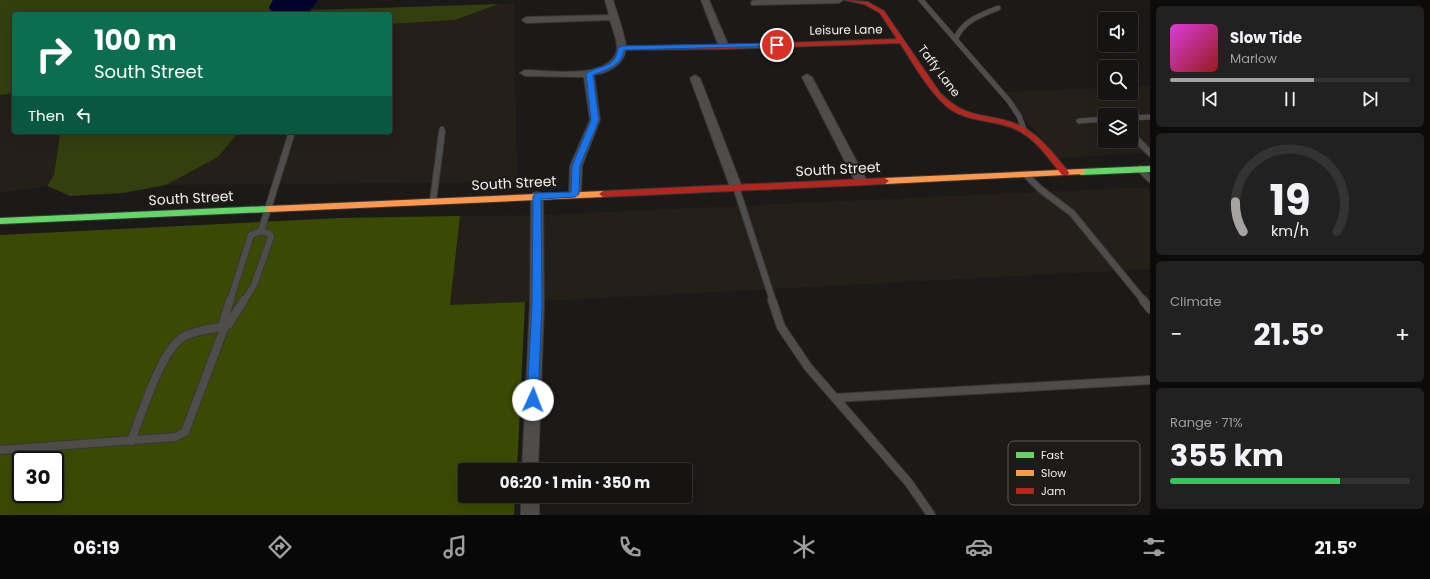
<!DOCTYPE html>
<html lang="en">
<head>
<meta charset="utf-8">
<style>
	body { margin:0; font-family:Poppins,sans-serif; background:#222121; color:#f1f3f6; height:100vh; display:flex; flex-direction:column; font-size:15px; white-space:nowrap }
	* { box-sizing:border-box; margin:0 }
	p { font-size:13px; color:#9d9ea0 }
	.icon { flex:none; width:22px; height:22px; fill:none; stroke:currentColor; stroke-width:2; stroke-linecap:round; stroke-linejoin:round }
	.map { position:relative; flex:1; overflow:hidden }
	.drawer { display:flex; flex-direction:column; gap:6px; padding:6px; background:#0c0b0a; width:280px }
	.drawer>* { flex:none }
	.hud { position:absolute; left:12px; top:12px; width:380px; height:122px; border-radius:4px; box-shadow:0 4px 16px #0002,0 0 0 1px #343333; background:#0b6e4f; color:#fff; overflow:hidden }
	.controls { position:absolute; left:1098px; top:12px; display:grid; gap:8px }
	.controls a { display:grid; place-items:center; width:40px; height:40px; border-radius:4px; background:#151413; box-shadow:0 4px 16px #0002,0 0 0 1px #343333; font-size:20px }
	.speed { position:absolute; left:12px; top:451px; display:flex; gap:8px; font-size:20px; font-weight:700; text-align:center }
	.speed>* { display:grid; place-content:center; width:52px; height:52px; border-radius:50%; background:#151413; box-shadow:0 4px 16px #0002,0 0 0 1px #343333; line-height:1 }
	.speed .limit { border:2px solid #111; border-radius:6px; background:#fff; color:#111 }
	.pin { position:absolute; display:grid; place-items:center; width:34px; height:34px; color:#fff; margin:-17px; border:2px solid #fff; border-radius:50%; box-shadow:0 1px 4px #0007 }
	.me { position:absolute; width:44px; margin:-22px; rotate:2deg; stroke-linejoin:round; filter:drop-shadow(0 0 3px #0008) }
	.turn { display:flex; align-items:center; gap:14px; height:84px; padding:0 16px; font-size:18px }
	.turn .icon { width:52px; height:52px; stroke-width:2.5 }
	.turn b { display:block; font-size:28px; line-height:34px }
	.then { display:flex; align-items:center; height:38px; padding:0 16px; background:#0003; gap:8px; font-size:15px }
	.big { font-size:30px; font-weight:700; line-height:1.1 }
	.drawer .tile { flex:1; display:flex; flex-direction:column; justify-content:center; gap:6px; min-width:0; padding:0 14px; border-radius:6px; background:#222121 }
	.drawer .dial { align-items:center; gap:0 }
	.dial svg { height:104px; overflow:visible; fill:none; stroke:#343333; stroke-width:7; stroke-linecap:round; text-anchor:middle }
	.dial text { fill:#f1f3f6; stroke:none }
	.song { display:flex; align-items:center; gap:12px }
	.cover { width:48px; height:48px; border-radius:6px; background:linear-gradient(135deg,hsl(300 70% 55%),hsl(0 70% 35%)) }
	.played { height:4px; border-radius:2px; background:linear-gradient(90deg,#a6a4a3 60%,#343333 60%) }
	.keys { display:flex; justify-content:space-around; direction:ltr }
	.heat { display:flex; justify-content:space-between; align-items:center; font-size:22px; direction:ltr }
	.charge { height:6px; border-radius:3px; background:linear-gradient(90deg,#34c759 71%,#343333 0) }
	.trip { position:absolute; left:458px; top:463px; width:234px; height:40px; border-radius:4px; background:#151413; box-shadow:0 4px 16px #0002,0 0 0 1px #343333; font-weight:700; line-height:40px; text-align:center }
	.dock { display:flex; height:64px; justify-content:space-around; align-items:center; background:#080808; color:#9d9ea0 }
	.dock .icon { width:28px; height:28px }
	.dock .active { color:#a6a4a3 }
	.dock b { font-size:18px; color:#f1f3f6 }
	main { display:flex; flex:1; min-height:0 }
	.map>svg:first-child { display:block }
	.built { fill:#251f19; fill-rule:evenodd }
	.green { fill:#333f0f }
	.forest { fill:#3b4a03; fill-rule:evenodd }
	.water { fill:#03022d }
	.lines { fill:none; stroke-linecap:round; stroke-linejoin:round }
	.lane-far2-casing { stroke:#383736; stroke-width:6 }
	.lane-far1-casing { stroke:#383736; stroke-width:8 }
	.lane-casing { stroke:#383736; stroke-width:10 }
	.street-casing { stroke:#383736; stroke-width:2 }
	.fast-casing { stroke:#383736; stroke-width:2 }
	.slow-casing { stroke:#383736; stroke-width:2 }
	.jam-casing { stroke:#383736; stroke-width:2 }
	.lane-far2 { stroke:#4e4d4c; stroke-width:5 }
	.lane-far1 { stroke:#4e4d4c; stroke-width:6 }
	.lane { stroke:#4e4d4c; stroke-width:8 }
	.street { fill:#4e4d4c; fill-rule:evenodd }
	.fast { fill:#63d668; fill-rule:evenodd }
	.slow { fill:#ff974d; fill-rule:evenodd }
	.jam { fill:#b3261e; fill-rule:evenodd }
	.route { fill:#1a73e8; stroke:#114b97 }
	.labels { text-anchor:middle; stroke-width:4; stroke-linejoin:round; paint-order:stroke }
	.far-street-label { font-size:12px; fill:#f0efed; stroke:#1d1a18 }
	.street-label { font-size:14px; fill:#f0efed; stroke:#1d1a18 }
	.key { fill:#1d1a18; stroke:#5c5a58; stroke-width:1 }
	.key-label { font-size:11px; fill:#f0efed }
</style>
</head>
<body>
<main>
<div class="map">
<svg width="1150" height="515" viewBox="0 0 1150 515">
	<rect width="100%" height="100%" fill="#1c1a19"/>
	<path class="built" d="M499 4H514L517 182 166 185 218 157 239 132H390V24L455 20Z
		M1150 86V153L1058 158 1002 92 1105 88V93H1131V87ZM1105 115H1131V141H1105Z
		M14 93V132H56L60 133 54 175 47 186 0 193V95Z
		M1150 187V269L450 306 460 216 539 215Z"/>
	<path class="green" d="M0 0H273L269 8 274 14H14V93L0 95Z
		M499 4 455 20 390 24V14H306L312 10Z
		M56 132H239L218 157 166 185 123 193 70 196 47 186 54 175 60 134Z"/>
	<path class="forest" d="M460 216 450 305 525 302 517 470H465V496H515L514 515H0V235L341 218ZM21 460H55V494H21Z"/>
	<path class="water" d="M273 0H318C306 20 295 14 274 14L269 8Z"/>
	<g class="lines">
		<g class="lane-far2-casing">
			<path id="lane-far2" d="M921 0 1009 101 1019 116 1025 132
				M956 38C964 20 981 15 998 8
				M1131 118 1150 117
				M1079 121 1105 119
				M442 133V129"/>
		</g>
		<g class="lane-far1-casing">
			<path id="lane-far1" d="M1131 134 1150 153
				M1140 169 1150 179
				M1026 175 1040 189 1072 213 1144 301
				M736 187 773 301
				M433 201 442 132
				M261 231 292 132
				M230 301 251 235 261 231 270 234 271 237 254 285 244 301"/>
		</g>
		<g class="lane-casing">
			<path id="lane" d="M230 300 223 323 225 326 228 325 244 300
				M772 300 781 327 808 367 909 483 931 515
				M1143 300 1150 309
				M835 398 1150 380
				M131 441C141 416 161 350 183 337 196 330 211 329 225 326
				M0 450 175 437 185 432 225 326"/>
		</g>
		<g class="street-casing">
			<path id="street" d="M605 0H613C616 10 627 41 626 49 624 65 608 73 594 75L600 120 582 166 581 194 579 197 575 198 571 197 569 194 570 166 590 120 584 77 525 76 520 73 525 70C548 70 611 81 617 49 618 41 612 28 610 20L526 23 522 20 526 17 609 15Z
				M701 0H709L729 47 727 49H721L719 47Z
				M755 0H843L839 3 752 5 751 3 752 1Z
				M807 74 812 77 867 181 865 184H857L855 181 802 77Z
				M695 75 700 78 742 187 740 190H732L730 187 690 78Z
				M537 192 541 193 543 196 544 305 538 470H522L530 305 531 196 533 193Z
				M521 496H539V515H521Z"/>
		</g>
		<g class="fast-casing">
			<path id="fast" d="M1150 166V172L1081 175 1077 172 1081 169Z
				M269 206 273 209 269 212 0 224V218Z"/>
		</g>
		<g class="slow-casing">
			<path id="slow" d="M1081 169 1085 172 1084 174 885 184 881 181 885 178Z
				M603 191 607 194 603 197 269 212 265 209 269 206Z"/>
		</g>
		<g class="jam-casing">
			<path id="jam" d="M845 0 868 2 884 11 940 93C970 123 989 111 1021 126 1041 136 1054 155 1068 171L1069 173 1068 175H1062C1049 159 1036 139 1017 130 996 119 970 123 950 109 931 95 913 63 900 43L724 49 622 50 619 48 622 46 724 45 897 39 880 13 864 4Z
				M885 178 889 181 885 184 603 197 599 194 603 191Z"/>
		</g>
		<use href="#lane-far2" class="lane-far2"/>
		<use href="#lane-far1" class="lane-far1"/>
		<use href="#lane" class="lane"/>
		<use href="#street" class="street"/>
		<use href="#fast" class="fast"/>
		<use href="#slow" class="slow"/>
		<use href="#jam" class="jam"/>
	</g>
	<path class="route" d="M777 43 780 45 779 46 624 50C622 66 606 70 593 75L599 120 580 166 579 194 575 197 541 199 542 305 538 400 537 404 533 405 529 404 527 400 532 305 533 196 537 193 571 192 572 166 591 120 586 74C599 64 615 70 618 48L622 46Z"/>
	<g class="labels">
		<g class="far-street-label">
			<text transform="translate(846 30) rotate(-1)" y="4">Leisure Lane</text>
			<text transform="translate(939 71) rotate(53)" y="4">Taffy Lane</text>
		</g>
		<g class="street-label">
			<text transform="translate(838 169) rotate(-3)" y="5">South Street</text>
			<text transform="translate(514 183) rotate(-3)" y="5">South Street</text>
			<text transform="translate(191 198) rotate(-3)" y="5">South Street</text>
		</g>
	</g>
	<rect x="1008" y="441" width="132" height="64" rx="6" class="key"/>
	<rect x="1016" y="452" width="18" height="6" fill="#63d668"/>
	<rect x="1016" y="470" width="18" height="6" fill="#ff974d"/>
	<rect x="1016" y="488" width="18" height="6" fill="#b3261e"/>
	<g class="key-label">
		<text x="1041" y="459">Fast</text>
		<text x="1041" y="477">Slow</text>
		<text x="1041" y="495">Jam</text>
	</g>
</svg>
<div class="controls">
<a><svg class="icon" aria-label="sound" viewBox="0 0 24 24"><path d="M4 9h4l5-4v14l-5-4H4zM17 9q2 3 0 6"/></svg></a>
<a><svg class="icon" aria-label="search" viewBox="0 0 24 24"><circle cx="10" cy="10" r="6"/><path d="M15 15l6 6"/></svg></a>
<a><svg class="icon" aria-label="layers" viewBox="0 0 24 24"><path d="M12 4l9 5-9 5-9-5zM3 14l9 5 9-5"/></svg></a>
</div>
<div class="speed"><div class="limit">30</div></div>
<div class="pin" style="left:777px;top:45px;background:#d93025"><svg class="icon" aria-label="arrive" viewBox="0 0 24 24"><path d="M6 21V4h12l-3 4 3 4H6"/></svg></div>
<svg class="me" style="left:533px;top:400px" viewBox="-20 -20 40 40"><circle r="19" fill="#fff"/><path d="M0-13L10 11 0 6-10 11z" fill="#1a73e8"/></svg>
<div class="trip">06:20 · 1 min · 350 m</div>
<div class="hud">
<div class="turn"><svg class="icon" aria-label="right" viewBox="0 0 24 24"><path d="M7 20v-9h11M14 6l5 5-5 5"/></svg><div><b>100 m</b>South Street</div></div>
<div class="then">Then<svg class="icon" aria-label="left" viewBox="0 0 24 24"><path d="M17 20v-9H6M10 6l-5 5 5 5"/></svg></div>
</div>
</div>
<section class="drawer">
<div class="tile">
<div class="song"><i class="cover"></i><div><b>Slow Tide</b><p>Marlow</p></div></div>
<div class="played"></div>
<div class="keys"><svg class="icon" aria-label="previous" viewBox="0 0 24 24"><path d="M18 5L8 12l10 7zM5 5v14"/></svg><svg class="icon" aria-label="pause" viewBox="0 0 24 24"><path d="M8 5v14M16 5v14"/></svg><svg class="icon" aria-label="next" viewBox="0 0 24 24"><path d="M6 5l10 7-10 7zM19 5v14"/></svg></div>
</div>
<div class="tile dial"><svg viewBox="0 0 100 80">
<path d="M14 69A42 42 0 1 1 86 69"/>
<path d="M14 69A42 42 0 0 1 8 46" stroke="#a6a4a3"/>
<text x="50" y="56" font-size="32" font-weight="700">19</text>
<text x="50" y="72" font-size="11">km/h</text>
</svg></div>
<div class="tile"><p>Climate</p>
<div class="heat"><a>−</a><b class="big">21.5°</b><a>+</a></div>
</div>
<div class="tile"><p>Range · 71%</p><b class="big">355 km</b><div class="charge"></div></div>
</section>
</main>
<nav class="dock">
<b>06:19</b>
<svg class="icon active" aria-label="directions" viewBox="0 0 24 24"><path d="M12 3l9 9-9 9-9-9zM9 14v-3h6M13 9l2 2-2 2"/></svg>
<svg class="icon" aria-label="music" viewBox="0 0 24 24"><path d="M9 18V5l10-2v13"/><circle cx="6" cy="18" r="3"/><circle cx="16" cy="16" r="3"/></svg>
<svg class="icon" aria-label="phone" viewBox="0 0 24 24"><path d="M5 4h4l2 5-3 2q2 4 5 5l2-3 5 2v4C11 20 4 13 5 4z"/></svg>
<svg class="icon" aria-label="climate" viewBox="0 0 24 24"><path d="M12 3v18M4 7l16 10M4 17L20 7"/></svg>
<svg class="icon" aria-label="car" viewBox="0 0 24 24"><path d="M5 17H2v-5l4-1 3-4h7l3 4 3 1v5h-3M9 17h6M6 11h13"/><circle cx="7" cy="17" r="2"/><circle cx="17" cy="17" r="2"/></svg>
<svg class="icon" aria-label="filters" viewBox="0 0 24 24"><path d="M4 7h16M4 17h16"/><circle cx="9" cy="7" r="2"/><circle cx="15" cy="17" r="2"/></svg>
<b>21.5°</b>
</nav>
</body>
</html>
